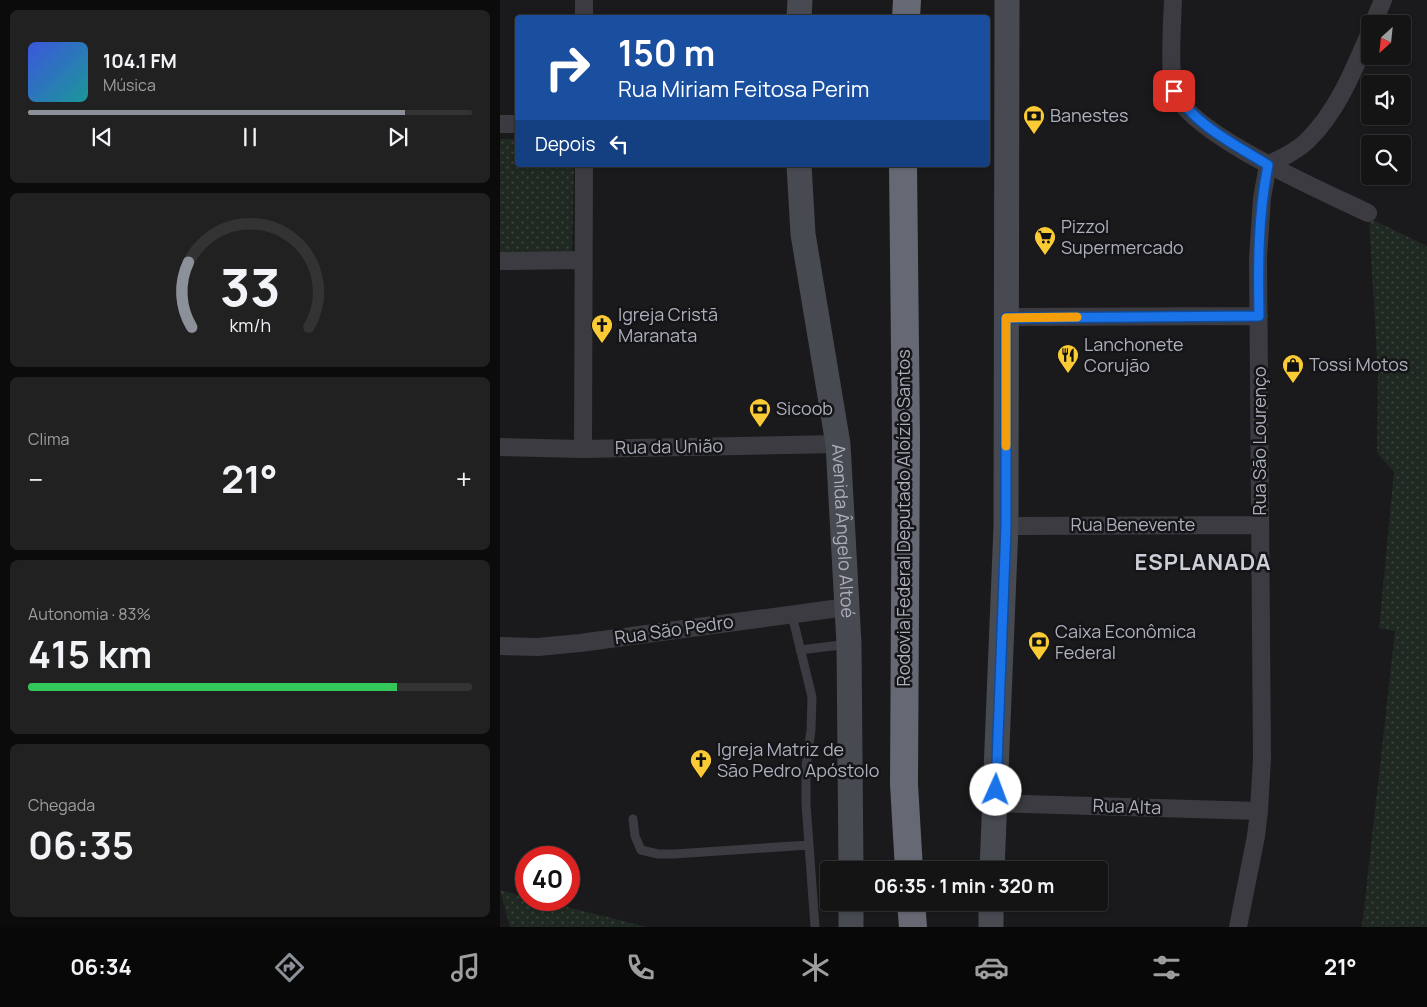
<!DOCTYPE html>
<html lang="pt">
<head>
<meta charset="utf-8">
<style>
	body { margin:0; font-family:Manrope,sans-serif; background:#212122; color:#f1f3f6; height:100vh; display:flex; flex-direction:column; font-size:19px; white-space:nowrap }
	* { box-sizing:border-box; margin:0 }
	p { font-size:16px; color:#9d9ea0 }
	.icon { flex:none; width:28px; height:28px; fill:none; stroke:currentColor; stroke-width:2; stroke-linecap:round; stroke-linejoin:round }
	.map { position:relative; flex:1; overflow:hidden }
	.drawer { display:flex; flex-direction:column; gap:10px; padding:10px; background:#0b0b0c; width:500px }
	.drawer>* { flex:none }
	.top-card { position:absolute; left:15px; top:15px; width:475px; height:152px; border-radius:5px; box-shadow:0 1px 4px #0004,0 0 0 1px #333334; background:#1a4fa0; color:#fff; overflow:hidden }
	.needle { width:32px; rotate:207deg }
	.buttons { position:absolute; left:861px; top:15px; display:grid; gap:10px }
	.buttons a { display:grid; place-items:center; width:50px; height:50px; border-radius:5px; background:#141415; box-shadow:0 1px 4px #0004,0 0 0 1px #333334; font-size:25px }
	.speed { position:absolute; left:15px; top:846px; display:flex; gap:10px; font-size:25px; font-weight:700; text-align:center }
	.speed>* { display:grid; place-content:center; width:65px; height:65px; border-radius:50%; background:#141415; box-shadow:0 1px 4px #0004,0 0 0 1px #333334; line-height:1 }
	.speed .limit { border:8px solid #d22; background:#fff; color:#111 }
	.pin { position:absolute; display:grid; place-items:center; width:42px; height:42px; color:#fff; margin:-21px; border-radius:10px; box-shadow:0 2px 8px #0006 }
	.me { position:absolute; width:55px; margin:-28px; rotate:2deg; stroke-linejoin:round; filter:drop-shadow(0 0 4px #0008) }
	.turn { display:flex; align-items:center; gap:18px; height:105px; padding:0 20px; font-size:22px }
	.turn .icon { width:65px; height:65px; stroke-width:2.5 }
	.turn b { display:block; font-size:35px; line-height:42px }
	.then { display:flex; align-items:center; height:48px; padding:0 20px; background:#0003; gap:10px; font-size:19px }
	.big { font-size:38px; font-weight:700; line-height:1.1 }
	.drawer .card { flex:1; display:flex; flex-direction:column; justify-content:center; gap:8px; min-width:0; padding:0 18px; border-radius:8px; background:#212122 }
	.drawer .dial { align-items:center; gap:0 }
	.dial svg { height:130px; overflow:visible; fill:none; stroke:#333334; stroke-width:7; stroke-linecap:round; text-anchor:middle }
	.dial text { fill:#f1f3f6; stroke:none }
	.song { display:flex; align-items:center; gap:15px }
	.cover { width:60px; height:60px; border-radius:8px; background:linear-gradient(135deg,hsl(230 70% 55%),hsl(180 70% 35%)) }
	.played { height:5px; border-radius:2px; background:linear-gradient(90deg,#8c9099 85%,#333334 85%) }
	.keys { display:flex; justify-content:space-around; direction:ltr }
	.heat { display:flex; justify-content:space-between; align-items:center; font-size:28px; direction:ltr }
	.charge { height:8px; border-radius:4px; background:linear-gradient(90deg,#34c759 83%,#333334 0) }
	.trip { position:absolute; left:320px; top:861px; width:288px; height:50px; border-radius:5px; background:#141415; box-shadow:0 1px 4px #0004,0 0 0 1px #333334; font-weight:700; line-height:50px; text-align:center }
	.tab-bar { display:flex; height:80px; justify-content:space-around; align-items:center; background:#080808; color:#9d9ea0 }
	.tab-bar .icon { width:35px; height:35px }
	.tab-bar .active { color:#8c9099 }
	.tab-bar b { font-size:22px; color:#f1f3f6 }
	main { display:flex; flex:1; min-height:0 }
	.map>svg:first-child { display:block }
	.grass { fill:url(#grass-dots) }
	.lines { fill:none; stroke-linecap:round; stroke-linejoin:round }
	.lane { stroke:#3b3b41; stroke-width:9 }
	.street { stroke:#3b3b41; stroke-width:18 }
	.secondary { stroke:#484a52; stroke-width:25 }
	.highway { stroke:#666873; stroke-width:28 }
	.route-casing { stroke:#114b97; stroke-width:12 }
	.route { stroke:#1a73e8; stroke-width:9 }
	.slow { stroke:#f59e0b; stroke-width:9 }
	.labels { text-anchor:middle; stroke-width:5; stroke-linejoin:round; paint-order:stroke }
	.poi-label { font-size:18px; fill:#acafbc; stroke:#151517; text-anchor:start }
	.street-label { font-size:18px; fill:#acafbc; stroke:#151517 }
	.district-label { font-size:22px; font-weight:bold; letter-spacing:1px; fill:#cdcfd8; stroke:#151517 }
</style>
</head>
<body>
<main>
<section class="drawer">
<div class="card">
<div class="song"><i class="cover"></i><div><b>104.1 FM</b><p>Música</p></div></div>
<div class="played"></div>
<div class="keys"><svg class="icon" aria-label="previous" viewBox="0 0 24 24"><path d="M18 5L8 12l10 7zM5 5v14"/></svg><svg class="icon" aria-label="pause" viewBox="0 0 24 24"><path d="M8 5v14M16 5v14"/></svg><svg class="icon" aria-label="next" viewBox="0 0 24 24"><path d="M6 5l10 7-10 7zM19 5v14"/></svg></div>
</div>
<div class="card dial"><svg viewBox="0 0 100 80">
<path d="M14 69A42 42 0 1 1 86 69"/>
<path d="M14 69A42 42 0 0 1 12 29" stroke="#8c9099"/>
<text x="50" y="56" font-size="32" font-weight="700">33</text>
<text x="50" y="72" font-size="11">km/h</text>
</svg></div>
<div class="card"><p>Clima</p>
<div class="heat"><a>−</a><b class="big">21°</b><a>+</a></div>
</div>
<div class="card"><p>Autonomia · 83%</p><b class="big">415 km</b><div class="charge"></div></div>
<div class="card"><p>Chegada</p><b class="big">06:35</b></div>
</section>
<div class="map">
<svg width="927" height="927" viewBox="0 0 927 927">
	<defs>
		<pattern id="grass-dots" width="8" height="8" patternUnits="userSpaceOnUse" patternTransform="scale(1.25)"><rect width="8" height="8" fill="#1f2821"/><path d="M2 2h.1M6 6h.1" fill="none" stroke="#3d453f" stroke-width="1.8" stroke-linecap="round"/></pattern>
	</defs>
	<rect width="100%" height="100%" fill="#1a1a1c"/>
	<path class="grass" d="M0 139H17L18 165H74L72 256 0 255Z
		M869 218 927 246V927H862L895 631 879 628 894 472 877 453 878 374Z
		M0 890 26 897V900H39L147 927H10Z"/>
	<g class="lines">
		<path class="lane" d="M292 615 312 697 311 730 306 767V804L315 927
			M300 650 349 644
			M133 819 135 836 141 850 158 854H174L309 845"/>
		<path class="street" d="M84 0V18
			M673 0C672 25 670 51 672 76 673 81 672 87 674 91 690 135 825 192 868 213
			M873 24 883 0
			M0 124H18
			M768 165C781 158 796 152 807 141 837 112 854 70 870 32
			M0 261 83 260
			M506 317 759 316
			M0 447 83 449 338 444
			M83 449 84 165
			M506 526 760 525
			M0 646 38 647 80 643 347 607
			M495 803 759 811
			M738 927 756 836 759 811 762 758 758 258 762 198 768 165"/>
		<g class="secondary">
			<path d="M299 18 300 0"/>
			<path id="s1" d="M299 165 303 234 338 444 349 644 351 870"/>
			<path d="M492 870 506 526 507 0"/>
			<path d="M351 902V927"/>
			<path d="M491 927V902"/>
		</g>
		<path class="highway" d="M406 18 407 0
			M403 165 406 438 404 784 409 870
			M411 902 413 927"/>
	</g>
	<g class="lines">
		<g class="route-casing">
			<path id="route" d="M496 790 506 526V318L759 316C758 264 758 216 768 165 734 144 695 125 674 91"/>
		</g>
		<use href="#route" class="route"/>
		<path class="slow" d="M506 446V318L577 317"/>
	</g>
	<defs>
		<g id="bank-pin" transform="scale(1.125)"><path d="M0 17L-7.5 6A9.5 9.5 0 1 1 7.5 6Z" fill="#facb34" stroke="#151517"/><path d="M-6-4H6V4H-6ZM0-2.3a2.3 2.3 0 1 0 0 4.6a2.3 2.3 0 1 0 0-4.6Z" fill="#111"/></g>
		<g id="supermarket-pin" transform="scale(1.125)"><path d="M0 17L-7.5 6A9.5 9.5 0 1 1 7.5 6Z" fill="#facb34" stroke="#151517"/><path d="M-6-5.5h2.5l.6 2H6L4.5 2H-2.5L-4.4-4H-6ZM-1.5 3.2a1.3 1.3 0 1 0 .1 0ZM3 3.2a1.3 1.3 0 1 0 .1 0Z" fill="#111"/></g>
		<g id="church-pin" transform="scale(1.125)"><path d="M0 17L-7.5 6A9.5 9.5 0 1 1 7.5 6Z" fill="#facb34" stroke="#151517"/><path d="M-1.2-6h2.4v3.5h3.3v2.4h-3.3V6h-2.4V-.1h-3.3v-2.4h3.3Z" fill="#111"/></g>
		<g id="restaurant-pin" transform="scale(1.125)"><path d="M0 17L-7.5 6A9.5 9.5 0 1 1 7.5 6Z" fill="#facb34" stroke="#151517"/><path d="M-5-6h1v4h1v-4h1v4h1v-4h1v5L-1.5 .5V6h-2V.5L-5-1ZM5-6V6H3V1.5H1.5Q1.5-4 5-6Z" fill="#111"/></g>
		<g id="shop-pin" transform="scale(1.125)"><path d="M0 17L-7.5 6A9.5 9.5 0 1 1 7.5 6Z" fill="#facb34" stroke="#151517"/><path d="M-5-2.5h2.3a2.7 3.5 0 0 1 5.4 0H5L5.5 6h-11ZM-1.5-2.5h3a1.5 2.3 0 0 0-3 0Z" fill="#111"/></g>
	</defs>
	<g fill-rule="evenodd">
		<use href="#bank-pin" x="534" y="116"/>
		<use href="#supermarket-pin" x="545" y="237"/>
		<use href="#church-pin" x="102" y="325"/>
		<use href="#restaurant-pin" x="568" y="355"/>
		<use href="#shop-pin" x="793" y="365"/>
		<use href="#bank-pin" x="260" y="409"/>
		<use href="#bank-pin" x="539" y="642"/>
		<use href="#church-pin" x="201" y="760"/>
	</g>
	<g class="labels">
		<g class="poi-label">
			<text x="550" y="122">Banestes</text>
			<text x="561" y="233">Pizzol<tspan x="561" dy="21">Supermercado</tspan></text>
			<text x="118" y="321">Igreja Cristã<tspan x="118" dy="21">Maranata</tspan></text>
			<text x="584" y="351">Lanchonete<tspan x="584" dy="21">Corujão</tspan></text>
			<text x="809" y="371">Tossi Motos</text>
			<text x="276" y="415">Sicoob</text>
			<text x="555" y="638">Caixa Econômica<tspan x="555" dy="21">Federal</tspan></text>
			<text x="217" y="756">Igreja Matriz de<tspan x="217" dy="21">São Pedro Apóstolo</tspan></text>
		</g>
		<g class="street-label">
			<text transform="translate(760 441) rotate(-90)" y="6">Rua São Lourenço</text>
			<text transform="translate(169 447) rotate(-1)" y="6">Rua da União</text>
			<text transform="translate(404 518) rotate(-90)" y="6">Rodovia Federal Deputado Aloízio Santos</text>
			<text x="633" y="531">Rua Benevente</text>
			<text dy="6" stroke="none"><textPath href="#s1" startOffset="369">Avenida Ângelo Altoé</textPath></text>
			<text transform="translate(174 630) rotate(-8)" y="6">Rua São Pedro</text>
			<text transform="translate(627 807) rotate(2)" y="6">Rua Alta</text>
		</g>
		<g class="district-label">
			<text x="703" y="570">ESPLANADA</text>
		</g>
	</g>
</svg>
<div class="buttons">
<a><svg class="needle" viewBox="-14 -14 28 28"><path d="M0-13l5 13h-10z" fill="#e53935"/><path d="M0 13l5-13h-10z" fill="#9d9ea0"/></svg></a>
<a><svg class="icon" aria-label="sound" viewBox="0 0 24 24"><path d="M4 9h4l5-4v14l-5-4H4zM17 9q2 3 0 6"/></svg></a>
<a><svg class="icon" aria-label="search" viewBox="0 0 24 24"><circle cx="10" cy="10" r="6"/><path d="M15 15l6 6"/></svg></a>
</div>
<div class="speed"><div class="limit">40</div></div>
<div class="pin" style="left:674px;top:91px;background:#d93025"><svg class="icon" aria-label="arrive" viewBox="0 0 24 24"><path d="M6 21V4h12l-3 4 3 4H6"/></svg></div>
<svg class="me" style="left:496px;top:790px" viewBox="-20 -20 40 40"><circle r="19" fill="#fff"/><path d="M0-13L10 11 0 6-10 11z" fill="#1a73e8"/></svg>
<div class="trip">06:35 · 1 min · 320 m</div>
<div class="top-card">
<div class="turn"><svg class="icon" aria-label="right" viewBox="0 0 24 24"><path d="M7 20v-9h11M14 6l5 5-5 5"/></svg><div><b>150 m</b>Rua Miriam Feitosa Perim</div></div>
<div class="then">Depois<svg class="icon" aria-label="left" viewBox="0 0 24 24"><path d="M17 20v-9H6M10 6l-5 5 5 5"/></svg></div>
</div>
</div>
</main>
<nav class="tab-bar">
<b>06:34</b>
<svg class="icon active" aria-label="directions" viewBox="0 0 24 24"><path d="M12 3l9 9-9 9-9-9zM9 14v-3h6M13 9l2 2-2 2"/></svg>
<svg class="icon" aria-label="music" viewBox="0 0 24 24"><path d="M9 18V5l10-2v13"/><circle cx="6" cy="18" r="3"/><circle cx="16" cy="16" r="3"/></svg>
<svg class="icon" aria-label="phone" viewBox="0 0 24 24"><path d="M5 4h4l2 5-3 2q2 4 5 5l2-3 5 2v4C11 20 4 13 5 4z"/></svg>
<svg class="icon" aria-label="climate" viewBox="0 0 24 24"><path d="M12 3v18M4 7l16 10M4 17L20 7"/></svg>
<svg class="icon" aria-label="car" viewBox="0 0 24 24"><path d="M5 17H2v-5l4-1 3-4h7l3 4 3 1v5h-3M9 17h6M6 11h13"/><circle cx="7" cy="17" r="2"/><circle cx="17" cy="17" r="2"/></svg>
<svg class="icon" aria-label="filters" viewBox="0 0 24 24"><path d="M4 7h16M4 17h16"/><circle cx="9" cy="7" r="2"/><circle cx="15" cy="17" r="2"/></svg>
<b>21°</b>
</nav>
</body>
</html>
